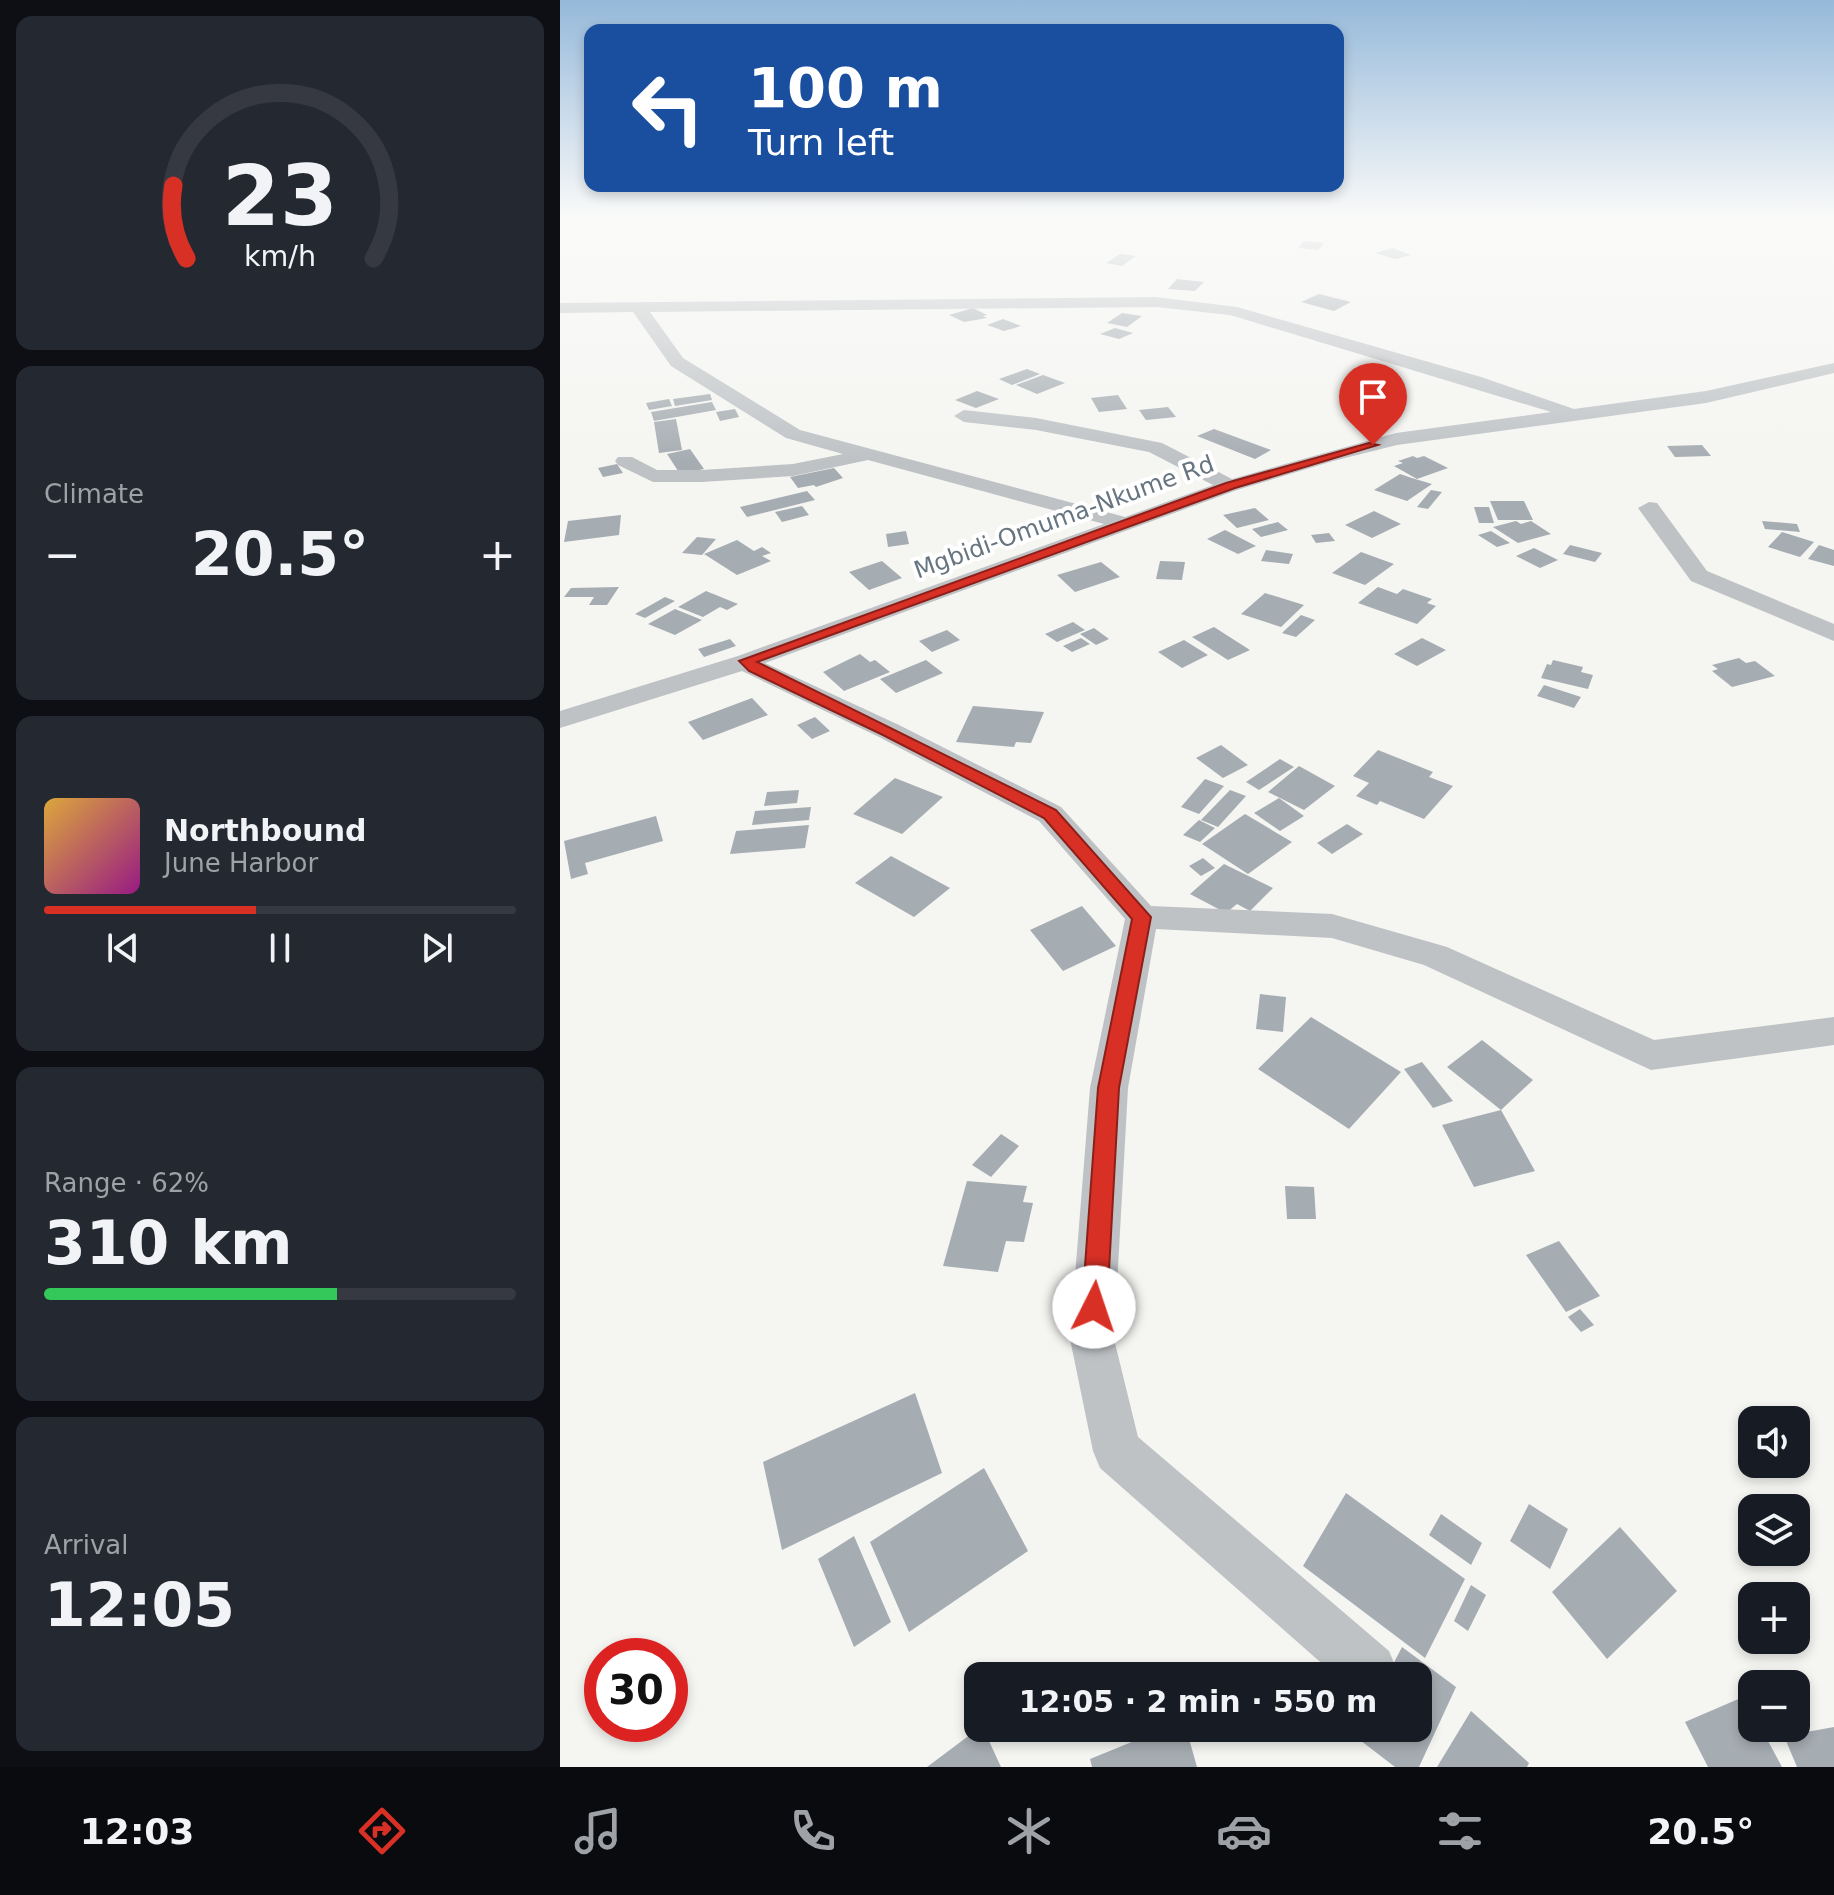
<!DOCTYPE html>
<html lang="en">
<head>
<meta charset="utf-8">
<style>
	body { margin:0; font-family:"DejaVu Sans",sans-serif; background:#242831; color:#f1f3f6; height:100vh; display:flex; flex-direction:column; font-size:30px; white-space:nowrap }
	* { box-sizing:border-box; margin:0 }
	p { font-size:26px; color:#9ea1a6 }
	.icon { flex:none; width:44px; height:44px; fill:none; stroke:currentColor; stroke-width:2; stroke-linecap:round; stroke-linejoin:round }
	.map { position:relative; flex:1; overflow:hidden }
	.panel { display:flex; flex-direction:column; gap:16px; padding:16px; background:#0d0f14; width:560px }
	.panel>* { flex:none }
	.banner { position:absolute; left:24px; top:24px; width:760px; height:168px; border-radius:16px; box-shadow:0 4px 12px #0003; background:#1a4fa0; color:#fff; overflow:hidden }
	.fabs { position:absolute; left:1178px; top:1406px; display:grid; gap:16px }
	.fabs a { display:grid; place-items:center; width:72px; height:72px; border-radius:16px; background:#171b24; box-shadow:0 4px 12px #0003; font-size:40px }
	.speed { position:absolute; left:24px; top:1638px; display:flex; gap:16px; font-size:40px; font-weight:700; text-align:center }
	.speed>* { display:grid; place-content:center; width:104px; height:104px; border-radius:50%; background:#171b24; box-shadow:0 4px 12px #0003; line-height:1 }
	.speed .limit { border:12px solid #d22; background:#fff; color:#111 }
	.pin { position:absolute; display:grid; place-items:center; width:68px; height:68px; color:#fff; margin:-82px -34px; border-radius:50% 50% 50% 0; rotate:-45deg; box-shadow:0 0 8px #0007 }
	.pin .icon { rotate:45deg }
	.me { position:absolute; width:88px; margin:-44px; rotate:4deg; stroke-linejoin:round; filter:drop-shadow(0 0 6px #0008) }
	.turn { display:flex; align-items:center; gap:28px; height:168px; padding:0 32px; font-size:36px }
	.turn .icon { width:104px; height:104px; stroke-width:2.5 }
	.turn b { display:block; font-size:56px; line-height:68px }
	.big { font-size:60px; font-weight:700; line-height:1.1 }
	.panel .widget { flex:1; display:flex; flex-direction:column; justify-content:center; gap:12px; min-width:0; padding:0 28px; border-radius:16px; background:#242831 }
	.panel .dial { align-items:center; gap:0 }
	.dial svg { height:208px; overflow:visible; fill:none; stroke:#363941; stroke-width:7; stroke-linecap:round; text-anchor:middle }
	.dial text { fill:#f1f3f6; stroke:none }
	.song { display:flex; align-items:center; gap:24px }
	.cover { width:96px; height:96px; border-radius:12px; background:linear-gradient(135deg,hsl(40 70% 55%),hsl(310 70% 35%)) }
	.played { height:8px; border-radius:4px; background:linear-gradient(90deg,#d93025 45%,#363941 45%) }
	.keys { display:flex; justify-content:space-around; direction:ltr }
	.heat { display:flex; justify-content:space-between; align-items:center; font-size:44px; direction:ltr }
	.charge { height:12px; border-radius:6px; background:linear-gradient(90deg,#34c759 62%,#363941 0) }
	.trip { position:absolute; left:404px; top:1662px; width:468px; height:80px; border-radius:16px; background:#171b24; box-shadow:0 4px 12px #0003; font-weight:700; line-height:80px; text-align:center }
	.tabs { display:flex; height:128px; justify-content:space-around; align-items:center; background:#090b0e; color:#9ea1a6 }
	.tabs .icon { width:56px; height:56px }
	.tabs .selected { color:#d93025 }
	.tabs b { font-size:36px; color:#f1f3f6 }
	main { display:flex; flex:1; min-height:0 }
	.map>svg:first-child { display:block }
	.building { fill:#a6adb2 }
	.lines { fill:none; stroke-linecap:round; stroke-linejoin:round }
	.minor { fill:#bec2c5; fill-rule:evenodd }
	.route { fill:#d93025; stroke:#8d1f18; stroke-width:2 }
	.labels { text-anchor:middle; stroke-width:8; stroke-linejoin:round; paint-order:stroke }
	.far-street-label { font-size:24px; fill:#677580; stroke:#fff }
</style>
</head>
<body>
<main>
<section class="panel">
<div class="widget dial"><svg viewBox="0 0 100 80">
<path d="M14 69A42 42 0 1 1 86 69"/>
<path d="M14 69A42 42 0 0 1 9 41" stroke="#d93025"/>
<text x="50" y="56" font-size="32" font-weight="700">23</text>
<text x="50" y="72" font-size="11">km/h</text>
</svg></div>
<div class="widget"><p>Climate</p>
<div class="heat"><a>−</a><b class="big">20.5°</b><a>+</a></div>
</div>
<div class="widget">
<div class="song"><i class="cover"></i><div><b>Northbound</b><p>June Harbor</p></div></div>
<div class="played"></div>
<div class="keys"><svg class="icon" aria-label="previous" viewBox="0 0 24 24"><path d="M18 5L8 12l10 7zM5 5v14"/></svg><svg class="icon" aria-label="pause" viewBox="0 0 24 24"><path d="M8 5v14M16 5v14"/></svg><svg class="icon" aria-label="next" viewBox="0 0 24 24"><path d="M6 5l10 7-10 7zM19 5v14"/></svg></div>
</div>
<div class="widget"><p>Range · 62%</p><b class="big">310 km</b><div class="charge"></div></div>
<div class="widget"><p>Arrival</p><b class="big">12:05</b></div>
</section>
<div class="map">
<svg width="1274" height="1767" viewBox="0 0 1274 1767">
	<rect width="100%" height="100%" fill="#f5f5f2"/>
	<path class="building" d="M744 241 764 243 758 250 738 248Z
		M832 248 851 255 835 259 815 253Z
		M560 254 576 256 562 266 546 263Z
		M617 279 644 282 635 291 608 289Z
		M759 294 791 302 774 311 741 302Z
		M413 308 427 315 423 316 427 318 404 322 389 315Z
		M562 313 582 316 567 327 547 323Z
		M443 319 461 326 444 331 427 325Z
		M555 328 573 333 559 339 540 334Z
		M467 369 480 374 452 385 439 379Z
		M483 375 505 383 477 394 456 385Z
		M417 391 439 399 416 408 395 400Z
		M150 394 152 400 115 406 113 399Z
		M558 395 567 409 539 412 531 398Z
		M109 399 112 406 89 410 86 403Z
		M152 402 156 410 94 421 91 412Z
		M608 407 616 417 586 420 579 410Z
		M175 409 179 417 160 421 156 412Z
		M116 419 122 450 99 453 94 422Z
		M654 429 711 450 695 459 637 436Z
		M1142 445 1151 456 1115 457 1107 446Z
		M130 449 144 469 120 474 107 454Z
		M853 456 857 458 864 456 888 468 857 479 834 466 843 463 838 461Z
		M57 464 63 473 43 477 38 468Z
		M274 468 283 478 256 487 254 485 238 488 230 477Z
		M840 474 852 478 872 484 847 501 814 490Z
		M871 490 882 492 868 509 857 507Z
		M247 491 255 500 187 517 180 507Z
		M930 501H964L973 520H938Z
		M242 506 249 515 222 522 215 512Z
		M914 507H929L934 523H919Z
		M695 508 709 520 677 528 663 515Z
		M814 511 841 524 812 538 785 525Z
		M61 515 59 535 4 542 8 521Z
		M956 521 961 524 971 521 991 534 958 543 933 527Z
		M1202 521 1237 524 1240 532 1205 529Z
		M718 522 728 530 701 537 692 529Z
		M665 530 696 546 678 554 647 539Z
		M346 531 349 544 328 547 326 534Z
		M931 531 950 543 937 547 918 535Z
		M1222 532 1254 542 1240 557 1208 547Z
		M769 533 775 541 756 543 751 535Z
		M137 537 156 539 142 555 122 553Z
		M177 540 194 551 202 547 211 553 202 556 211 561 177 575 144 554Z
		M1010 545 1042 553 1035 562 1003 554Z
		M1259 545 1274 550V566L1248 559Z
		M974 548 998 560 980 568 956 556Z
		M706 550 733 554 729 564 701 561Z
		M801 552 834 564 805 585 772 573Z
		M322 561 342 578 309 590 289 572Z
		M600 561 625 562 622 580 596 579Z
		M541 562 560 577 515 592 497 575Z
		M59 587 47 605H29L34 597H4L11 588Z
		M818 587 837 594 843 589 872 599 867 603 876 606 857 624 798 603Z
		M146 591 178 604 167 610 160 607 143 617 118 607Z
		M705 593 744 605 721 627 681 614Z
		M105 597 115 601 85 618 75 614Z
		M115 609 142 620 115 635 88 624Z
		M741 615 755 620 736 637 722 633Z
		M513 622 525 630 497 642 485 634Z
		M654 627 690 650 668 660 632 637Z
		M534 628 549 639 536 645 520 634Z
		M387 630 400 640 372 652 359 641Z
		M521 638 530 644 512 652 503 646Z
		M862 638 886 650 857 666 834 654Z
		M170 639 176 646 144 657 138 649Z
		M624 640 648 655 622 668 598 652Z
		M300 654 310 662 315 660 330 672 284 691 263 672Z
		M1179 658 1186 663 1195 661 1215 676 1172 687 1152 671 1158 669 1152 665Z
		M366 660 383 673 336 693 320 679Z
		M993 660 1023 667 1021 672 1033 675 1028 689 981 678 987 664 991 665Z
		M984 685 1021 697 1014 708 977 696Z
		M192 698 208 715 143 740 128 722Z
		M413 706 484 712 471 743 456 742 454 747 396 742Z
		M255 717 270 731 252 739 237 725Z
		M661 745 688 765 663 778 636 758Z
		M818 750 873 772 869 777 893 786 864 819 820 801 817 805 796 796 809 783 793 776Z
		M720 759 734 767 699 790 686 782Z
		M739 766 775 786 744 810 708 792Z
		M335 778 383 797 342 834 293 814Z
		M645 779 664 786 639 814 621 807Z
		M239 790 237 803 204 806 207 792Z
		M670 790 686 796 658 827 641 820Z
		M719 798 744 816 720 831 694 813Z
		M251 807 249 820 192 825 195 811Z
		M685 814 732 842 688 874 642 844Z
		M96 816 103 841 25 863 28 874 11 879 4 841Z
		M639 820 655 828 640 842 623 835Z
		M787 824 803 834 772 854 757 843Z
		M249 825 245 848 170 854 176 831Z
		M331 856 390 888 354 917 295 883Z
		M643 858 655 868 641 876 629 866Z
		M664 864 713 888 690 911 677 904 666 913 630 894Z
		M522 906 556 946 503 971 470 930Z
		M700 994 726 997 723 1032 696 1029Z
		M751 1017 841 1072 789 1129 698 1069Z
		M922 1040 973 1080 941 1110 887 1067Z
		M862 1062 893 1101 873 1108 844 1069Z
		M941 1110 975 1171 914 1187 882 1125Z
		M441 1134 459 1146 431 1177 412 1165Z
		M407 1181 467 1186 463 1202 473 1203 464 1242 446 1241 438 1272 383 1266Z
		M725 1186 754 1187 756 1219H727Z
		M999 1241 1040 1296 1006 1312 966 1255Z
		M1020 1309 1034 1325 1021 1332 1008 1317Z
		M355 1393 382 1473 222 1550 203 1462Z
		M424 1468 468 1551 349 1632 310 1542Z
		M786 1493 905 1579 865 1658 743 1566Z
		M969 1504 1008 1529 990 1569 950 1541Z
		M881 1514 922 1543 911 1565 869 1535Z
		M1060 1527 1117 1591 1047 1659 992 1592Z
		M294 1536 331 1622 294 1647 258 1559Z
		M911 1585 926 1595 908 1631 894 1621Z
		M842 1647 896 1687 859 1767H835L796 1737 801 1728H858V1676H827Z
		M1183 1697 1192 1713V1728H1201L1222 1767H1148L1125 1722Z
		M911 1711 969 1763 967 1767H877Z
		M1274 1727V1767H1237L1224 1736Z
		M419 1728H423L441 1767H367Z
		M606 1728H626L637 1767H532L530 1759Z"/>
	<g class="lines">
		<path class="minor" d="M596 297 677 307 921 377 1014 409 1146 391 1274 363V373L1146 403 837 445 773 461 677 490 205 663 339 725 501 807 591 906 772 914 887 947 1094 1040 1274 1017V1045L1091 1070 864 965 772 938 596 929 568 1088 554 1339 578 1437 829 1651 837 1670 834 1676H776L540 1468 533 1451 510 1339 530 1088 565 919 479 821 319 737 182 671 0 728V711L178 656 544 524 308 460 233 476 142 482H93L58 465 55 461 58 457H72L97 470H142L233 464 283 454 226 438 111 366 73 312 0 313V303ZM596 307 670 315 991 412 836 433 672 479 602 443 476 418 404 410 394 416 404 422 476 430 589 452 653 485 565 517 240 430 123 358 90 312Z
			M1089 502 1097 503 1147 571 1274 624V641L1131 581 1078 508Z"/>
	</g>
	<linearGradient id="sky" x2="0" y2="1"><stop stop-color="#95b9da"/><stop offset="0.47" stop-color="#fafaf9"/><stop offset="1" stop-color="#fafaf9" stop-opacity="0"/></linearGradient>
	<rect width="1274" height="463" fill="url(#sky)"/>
	<path class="route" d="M809 443 818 445 675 488 197 662 496 810 591 917 559 1088 547 1307 543 1316 534 1319 526 1316 522 1307 538 1088 572 919 484 818 323 735 189 671 179 661 666 483Z"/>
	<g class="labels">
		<g class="far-street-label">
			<text transform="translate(504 517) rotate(-20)" y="8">Mgbidi-Omuma-Nkume Rd</text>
		</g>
	</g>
</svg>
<div class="fabs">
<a><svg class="icon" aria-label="sound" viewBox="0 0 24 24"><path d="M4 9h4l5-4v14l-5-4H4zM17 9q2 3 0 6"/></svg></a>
<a><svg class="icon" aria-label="layers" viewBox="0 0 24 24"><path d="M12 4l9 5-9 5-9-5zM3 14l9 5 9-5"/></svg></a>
<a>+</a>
<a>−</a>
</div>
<div class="speed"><div class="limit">30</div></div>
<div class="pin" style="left:813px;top:445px;background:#d93025"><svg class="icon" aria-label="arrive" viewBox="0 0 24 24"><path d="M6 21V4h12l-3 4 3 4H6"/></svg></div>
<svg class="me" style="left:534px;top:1307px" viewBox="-20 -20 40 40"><circle r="19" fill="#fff"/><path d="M0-13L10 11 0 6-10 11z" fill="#d93025"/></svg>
<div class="trip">12:05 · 2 min · 550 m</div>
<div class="banner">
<div class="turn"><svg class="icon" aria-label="left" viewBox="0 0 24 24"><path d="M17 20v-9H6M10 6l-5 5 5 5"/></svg><div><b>100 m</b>Turn left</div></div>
</div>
</div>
</main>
<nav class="tabs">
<b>12:03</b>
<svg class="icon selected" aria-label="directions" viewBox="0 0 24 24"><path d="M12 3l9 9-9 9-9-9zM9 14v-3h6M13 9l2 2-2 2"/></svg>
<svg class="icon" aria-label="music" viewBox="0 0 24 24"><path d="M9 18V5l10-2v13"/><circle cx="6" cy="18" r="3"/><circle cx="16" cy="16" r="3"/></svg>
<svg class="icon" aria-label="phone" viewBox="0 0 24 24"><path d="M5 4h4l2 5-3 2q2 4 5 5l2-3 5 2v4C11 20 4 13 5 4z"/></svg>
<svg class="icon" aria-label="climate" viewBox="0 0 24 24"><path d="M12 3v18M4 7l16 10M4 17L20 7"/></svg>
<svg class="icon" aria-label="car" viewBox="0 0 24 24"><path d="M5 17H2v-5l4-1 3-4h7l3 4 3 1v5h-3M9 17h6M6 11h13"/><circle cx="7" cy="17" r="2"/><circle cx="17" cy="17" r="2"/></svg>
<svg class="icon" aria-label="filters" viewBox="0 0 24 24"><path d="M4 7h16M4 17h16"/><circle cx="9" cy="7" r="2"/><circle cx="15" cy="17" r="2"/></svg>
<b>20.5°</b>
</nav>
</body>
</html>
